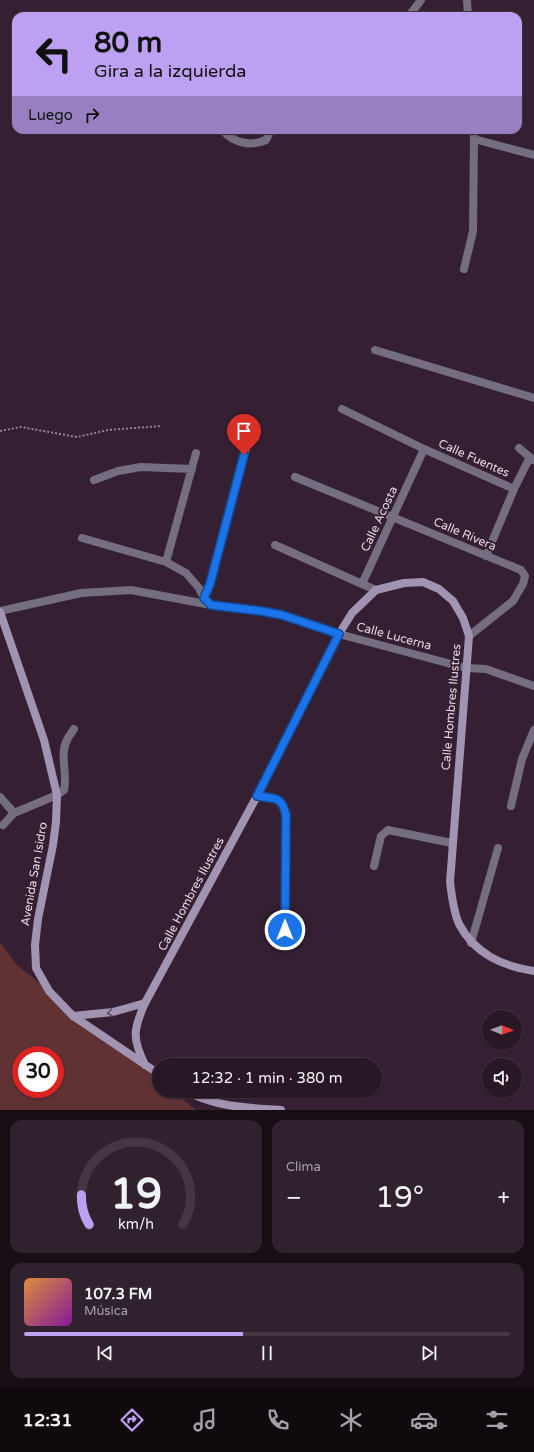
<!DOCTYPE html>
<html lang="es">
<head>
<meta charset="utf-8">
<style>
	body { margin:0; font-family:"Varela Round",sans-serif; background:#30212e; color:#f1f3f6; height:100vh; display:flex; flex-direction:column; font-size:15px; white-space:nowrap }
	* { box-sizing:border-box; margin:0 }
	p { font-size:13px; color:#a5a0a7 }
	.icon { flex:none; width:22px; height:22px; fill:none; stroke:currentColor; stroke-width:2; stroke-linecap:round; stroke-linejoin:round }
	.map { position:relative; height:1110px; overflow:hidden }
	.sheet { display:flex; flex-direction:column; gap:10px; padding:10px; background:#160d15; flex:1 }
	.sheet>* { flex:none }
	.guide { position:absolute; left:12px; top:12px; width:510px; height:122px; border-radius:12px; box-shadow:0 1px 3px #0004,0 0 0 1px #443743; background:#bca0f2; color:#111; overflow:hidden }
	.needle { width:26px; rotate:91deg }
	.tools { position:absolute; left:482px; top:1010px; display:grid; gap:8px }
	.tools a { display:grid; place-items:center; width:40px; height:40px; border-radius:50%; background:#281826; box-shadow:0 1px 3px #0004,0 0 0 1px #443743; font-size:20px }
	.speed { position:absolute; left:12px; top:1046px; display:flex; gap:8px; font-size:20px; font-weight:700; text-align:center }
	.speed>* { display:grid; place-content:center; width:52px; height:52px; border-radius:50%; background:#281826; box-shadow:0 1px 3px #0004,0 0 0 1px #443743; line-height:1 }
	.speed .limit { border:6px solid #d22; background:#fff; color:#111 }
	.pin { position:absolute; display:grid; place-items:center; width:34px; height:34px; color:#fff; margin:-41px -17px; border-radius:50% 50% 50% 0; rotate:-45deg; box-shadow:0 0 4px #0007 }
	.pin .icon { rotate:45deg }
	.me { position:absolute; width:44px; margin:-22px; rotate:0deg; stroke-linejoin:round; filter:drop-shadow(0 0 3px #0008) }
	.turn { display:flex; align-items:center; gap:14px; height:84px; padding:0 16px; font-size:18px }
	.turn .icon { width:52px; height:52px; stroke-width:2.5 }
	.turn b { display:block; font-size:28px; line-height:34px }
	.then { display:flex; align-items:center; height:38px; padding:0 16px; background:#0003; gap:8px; font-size:15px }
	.big { font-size:30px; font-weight:600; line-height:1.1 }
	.sheet .tile { flex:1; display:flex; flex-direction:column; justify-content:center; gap:6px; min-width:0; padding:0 14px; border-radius:12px; background:#30212e }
	.sheet .dial { align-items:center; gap:0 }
	.dial svg { height:104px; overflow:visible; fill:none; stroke:#443743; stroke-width:7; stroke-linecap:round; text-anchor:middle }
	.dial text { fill:#f1f3f6; stroke:none }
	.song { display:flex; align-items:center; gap:12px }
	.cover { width:48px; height:48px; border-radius:6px; background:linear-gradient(135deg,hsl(30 70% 55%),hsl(290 70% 35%)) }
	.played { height:4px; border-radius:2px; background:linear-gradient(90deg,#bca0f2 45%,#443743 45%) }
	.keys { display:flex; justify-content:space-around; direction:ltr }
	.heat { display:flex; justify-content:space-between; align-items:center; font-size:22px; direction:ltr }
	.sheet .tiles { flex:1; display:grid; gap:10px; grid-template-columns:1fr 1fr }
	.tile:last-child { grid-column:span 2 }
	.trip { position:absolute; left:152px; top:1058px; width:230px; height:40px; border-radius:20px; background:#281826; box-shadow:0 1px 3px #0004,0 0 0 1px #443743; font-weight:600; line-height:40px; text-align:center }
	.tab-bar { display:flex; height:64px; justify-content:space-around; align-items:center; background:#100a0f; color:#a5a0a7 }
	.tab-bar .icon { width:28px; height:28px }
	.tab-bar .active { color:#bca0f2 }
	.tab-bar b { font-size:18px; color:#f1f3f6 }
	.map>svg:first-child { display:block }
	.green { fill:#603233; fill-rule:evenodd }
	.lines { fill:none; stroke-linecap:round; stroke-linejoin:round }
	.path { stroke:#958493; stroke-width:2; stroke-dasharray:2 2; stroke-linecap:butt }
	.street { stroke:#756d80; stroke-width:8 }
	.secondary { stroke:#a193b2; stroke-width:8 }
	.oneway { stroke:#604e66 }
	.route-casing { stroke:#114b97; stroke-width:10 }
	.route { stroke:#1a73e8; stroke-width:7 }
	.labels { text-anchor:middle; stroke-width:4; stroke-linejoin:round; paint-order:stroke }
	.street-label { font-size:12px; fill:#e4d6e2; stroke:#352033 }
</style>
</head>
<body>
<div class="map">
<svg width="534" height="1110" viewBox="0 0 534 1110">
	<rect width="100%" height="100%" fill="#352033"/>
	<path class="green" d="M0 942 16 964 159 1080V1091H172L196 1110H0ZM21 1055H55V1089H21Z"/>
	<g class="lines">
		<path class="path" d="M0 431 21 427 77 437 108 430 161 426"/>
		<path class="street" d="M467 0 468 16
			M409 16 421 0
			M222 130C234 143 250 147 266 140L271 130
			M473 130 474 139 534 155
			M464 269 473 231 474 139
			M375 350 534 398
			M342 409 424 449 514 489
			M519 448 533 460
			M295 477 521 570 525 576 523 584 513 601 469 636
			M94 480 118 471 141 467 192 469
			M82 538 166 562 186 573 199 588 204 598
			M275 545 362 584
			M486 556 514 489 530 457
			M166 562 196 453
			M376 590 362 584 424 449
			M211 605 204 598 210 584 252 426
			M0 611 81 593 131 590 211 605 261 611 282 615 339 634 466 668 486 669 534 686
			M257 796C275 799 281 795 286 815L285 944
			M0 797 14 813 57 795 64 790C68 774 59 755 67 740 68 736 72 733 74 729
			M511 806 522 759 534 730
			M3 825 14 813
			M374 866 381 836 388 830 452 843
			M471 943 498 848"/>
		<path class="secondary" d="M0 612 44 740 57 795 56 822 53 845 38 919 35 945 36 968 49 991 73 1016 159 1074
			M73 1016 113 1012 145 1003
			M145 1065C132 1038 133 1030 145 1003L257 796 339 634 352 613 376 590 404 583 423 582 439 589 453 601 463 618 469 636 450 882C452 896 453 911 459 924 475 954 502 966 534 971
			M186 1091C215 1107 249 1108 281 1110"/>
	</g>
	<defs><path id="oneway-chevron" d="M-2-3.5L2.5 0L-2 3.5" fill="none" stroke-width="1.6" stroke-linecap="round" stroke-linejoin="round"/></defs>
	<use class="oneway" href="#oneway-chevron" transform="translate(110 1013) rotate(170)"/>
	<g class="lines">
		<g class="route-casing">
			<path id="route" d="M244 455 210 584 204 598 211 605 261 611 282 615 339 634 257 796C275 799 281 795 286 815L285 930"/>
		</g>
		<use href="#route" class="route"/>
	</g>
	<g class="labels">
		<g class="street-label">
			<text transform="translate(474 458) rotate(24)" y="4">Calle Fuentes</text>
			<text transform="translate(379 519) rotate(-65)" y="4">Calle Acosta</text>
			<text transform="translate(465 534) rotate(23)" y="4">Calle Rivera</text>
			<text transform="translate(394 636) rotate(15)" y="4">Calle Lucerna</text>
			<text transform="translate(451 707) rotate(-85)" y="4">Calle Hombres Ilustres</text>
			<text transform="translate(34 874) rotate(-80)" y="4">Avenida San Isidro</text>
			<text transform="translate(191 894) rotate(-62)" y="4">Calle Hombres Ilustres</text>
		</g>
	</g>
</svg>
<div class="tools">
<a><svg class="needle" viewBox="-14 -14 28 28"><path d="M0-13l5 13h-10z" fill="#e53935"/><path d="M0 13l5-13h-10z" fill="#a5a0a7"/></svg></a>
<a><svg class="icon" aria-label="sound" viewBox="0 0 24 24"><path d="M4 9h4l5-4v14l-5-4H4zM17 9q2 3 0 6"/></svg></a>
</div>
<div class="speed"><div class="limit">30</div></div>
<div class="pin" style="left:244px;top:455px;background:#d93025"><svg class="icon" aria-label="arrive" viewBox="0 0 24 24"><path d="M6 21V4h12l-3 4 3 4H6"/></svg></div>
<svg class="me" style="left:285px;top:930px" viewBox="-20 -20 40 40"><circle r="17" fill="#1a73e8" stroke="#fff" stroke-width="3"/><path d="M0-11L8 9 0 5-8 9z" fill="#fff"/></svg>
<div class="trip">12:32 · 1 min · 380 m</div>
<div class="guide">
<div class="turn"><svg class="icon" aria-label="left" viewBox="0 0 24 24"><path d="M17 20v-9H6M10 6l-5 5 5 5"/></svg><div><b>80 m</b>Gira a la izquierda</div></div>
<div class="then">Luego<svg class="icon" aria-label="right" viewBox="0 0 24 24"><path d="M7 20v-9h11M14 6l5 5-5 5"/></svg></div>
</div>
</div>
<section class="sheet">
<div class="tiles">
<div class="tile dial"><svg viewBox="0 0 100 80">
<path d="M14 69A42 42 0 1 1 86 69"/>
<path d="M14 69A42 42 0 0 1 8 46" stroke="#bca0f2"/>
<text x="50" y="56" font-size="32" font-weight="700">19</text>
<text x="50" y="72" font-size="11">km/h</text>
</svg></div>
<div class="tile"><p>Clima</p>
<div class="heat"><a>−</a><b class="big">19°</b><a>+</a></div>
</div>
<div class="tile">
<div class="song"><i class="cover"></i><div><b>107.3 FM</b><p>Música</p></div></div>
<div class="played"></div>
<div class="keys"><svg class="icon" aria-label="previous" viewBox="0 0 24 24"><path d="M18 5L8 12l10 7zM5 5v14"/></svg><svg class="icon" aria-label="pause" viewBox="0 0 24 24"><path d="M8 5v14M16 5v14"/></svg><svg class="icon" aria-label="next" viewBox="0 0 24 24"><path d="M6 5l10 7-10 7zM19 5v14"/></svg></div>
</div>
</div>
</section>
<nav class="tab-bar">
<b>12:31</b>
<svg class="icon active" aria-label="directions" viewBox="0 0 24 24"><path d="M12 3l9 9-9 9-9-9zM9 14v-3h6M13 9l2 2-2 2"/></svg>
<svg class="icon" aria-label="music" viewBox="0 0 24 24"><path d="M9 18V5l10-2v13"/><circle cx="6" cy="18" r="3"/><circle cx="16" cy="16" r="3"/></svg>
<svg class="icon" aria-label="phone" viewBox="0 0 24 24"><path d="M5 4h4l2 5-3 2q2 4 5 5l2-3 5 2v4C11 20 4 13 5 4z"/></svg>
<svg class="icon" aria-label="climate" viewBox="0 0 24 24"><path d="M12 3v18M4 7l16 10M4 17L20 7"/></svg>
<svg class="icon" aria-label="car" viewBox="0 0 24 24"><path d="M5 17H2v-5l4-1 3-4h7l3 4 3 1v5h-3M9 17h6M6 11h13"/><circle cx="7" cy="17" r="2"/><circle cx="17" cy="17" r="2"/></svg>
<svg class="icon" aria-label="filters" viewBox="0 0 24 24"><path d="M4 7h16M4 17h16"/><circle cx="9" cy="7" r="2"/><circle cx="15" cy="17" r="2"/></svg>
</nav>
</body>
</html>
